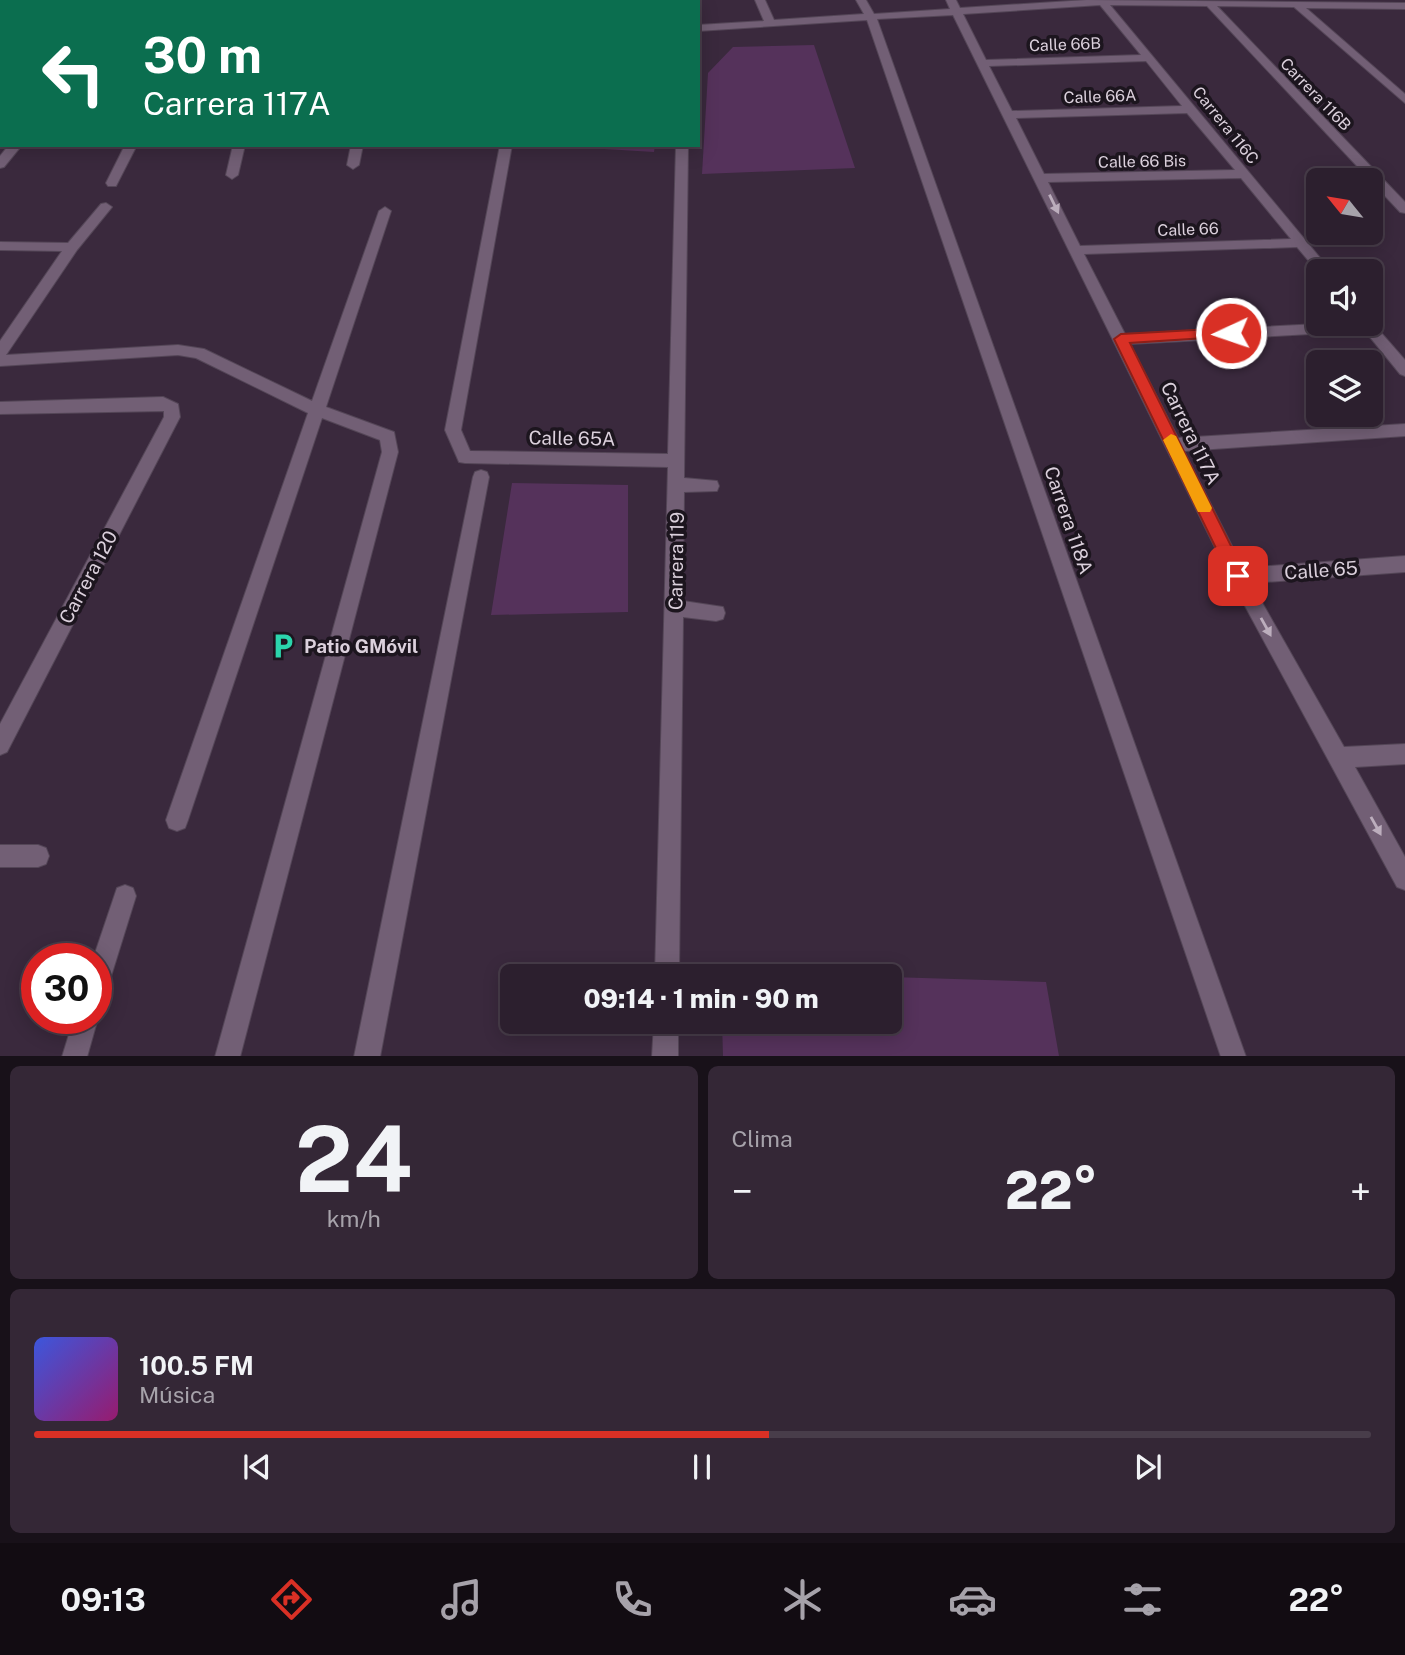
<!DOCTYPE html>
<html lang="es">
<head>
<meta charset="utf-8">
<style>
	body { margin:0; font-family:"Public Sans",sans-serif; background:#342736; color:#f1f3f6; height:100vh; display:flex; flex-direction:column; font-size:26px; white-space:nowrap }
	* { box-sizing:border-box; margin:0 }
	p { font-size:23px; color:#a6a2aa }
	.icon { flex:none; width:38px; height:38px; fill:none; stroke:currentColor; stroke-width:2; stroke-linecap:round; stroke-linejoin:round }
	.map { position:relative; height:1056px; overflow:hidden }
	.side { display:flex; flex-direction:column; gap:10px; padding:10px; background:#181119; flex:1 }
	.side>* { flex:none }
	.top-card { position:absolute; left:0px; top:0px; width:700px; height:147px; box-shadow:0 4px 18px #0003,0 0 0 2px #483d4a; background:#0b6e4f; color:#fff; overflow:hidden }
	.needle { width:46px; rotate:300deg }
	.buttons { position:absolute; left:1306px; top:168px; display:grid; gap:14px }
	.buttons a { display:grid; place-items:center; width:77px; height:77px; border-radius:10px; background:#2c1f2e; box-shadow:0 4px 18px #0003,0 0 0 2px #483d4a; font-size:35px }
	.speed { position:absolute; left:21px; top:943px; display:flex; gap:14px; font-size:35px; font-weight:700; text-align:center }
	.speed>* { display:grid; place-content:center; width:91px; height:91px; border-radius:50%; background:#2c1f2e; box-shadow:0 4px 18px #0003,0 0 0 2px #483d4a; line-height:1 }
	.speed .limit { border:10px solid #d22; background:#fff; color:#111 }
	.pin { position:absolute; display:grid; place-items:center; width:60px; height:60px; color:#fff; margin:-30px; border-radius:14px; box-shadow:0 4px 10px #0006 }
	.me { position:absolute; width:77px; margin:-38px; rotate:267deg; stroke-linejoin:round; filter:drop-shadow(0 0 5px #0008) }
	.turn { display:flex; align-items:center; gap:24px; height:147px; padding:0 28px; font-size:32px }
	.turn .icon { width:91px; height:91px; stroke-width:2.5 }
	.turn b { display:block; font-size:49px; line-height:60px }
	.big { font-size:52px; font-weight:800; line-height:1.1 }
	.side .widget { flex:1; display:flex; flex-direction:column; justify-content:center; gap:10px; min-width:0; padding:0 24px; border-radius:10px; background:#342736 }
	.side .dial { align-items:center; gap:0 }
	.dial b { font-size:91px; line-height:1 }
	.song { display:flex; align-items:center; gap:21px }
	.cover { width:84px; height:84px; border-radius:10px; background:linear-gradient(135deg,hsl(230 70% 55%),hsl(320 70% 35%)) }
	.played { height:7px; border-radius:4px; background:linear-gradient(90deg,#d93025 55%,#483d4a 55%) }
	.keys { display:flex; justify-content:space-around; direction:ltr }
	.heat { display:flex; justify-content:space-between; align-items:center; font-size:38px; direction:ltr }
	.side .tiles { flex:1; display:grid; gap:10px; grid-template-columns:1fr 1fr }
	.widget:last-child { grid-column:span 2 }
	.trip { position:absolute; left:500px; top:964px; width:402px; height:70px; border-radius:10px; background:#2c1f2e; box-shadow:0 4px 18px #0003,0 0 0 2px #483d4a; font-weight:800; line-height:70px; text-align:center }
	.menu { display:flex; height:112px; justify-content:space-around; align-items:center; background:#120c12; color:#a6a2aa }
	.menu .icon { width:49px; height:49px }
	.menu .on { color:#d93025 }
	.menu b { font-size:32px; color:#f1f3f6 }
	.map>svg:first-child { display:block }
	.green { fill:#55325b }
	.lines { fill:none; stroke-linecap:round; stroke-linejoin:round }
	.minor-casing { stroke:#544657; stroke-width:2 }
	.minor { fill:#725f75; fill-rule:evenodd }
	.oneway { fill:#bcaebd }
	.route { fill:#d93025; stroke:#8d1f18; stroke-width:2 }
	.slow { fill:#f59e0b }
	.labels { text-anchor:middle; stroke-width:7; stroke-linejoin:round; paint-order:stroke }
	.far-street-label { font-size:16px; fill:#dbd0dc; stroke:#1c151e }
	.street-label { font-size:19px; fill:#dbd0dc; stroke:#1c151e }
	.poi-label { font-size:19px; font-weight:bold; fill:#dbd0dc; stroke:#1c151e; text-anchor:start }
</style>
</head>
<body>
<div class="map">
<svg width="1405" height="1057" viewBox="0 0 1405 1057">
	<rect width="100%" height="100%" fill="#3a293d"/>
	<path class="green" d="M814 45 855 168 702 174 708 73 733 47Z
		M537 145H655L654 152Z
		M512 483 628 485V612L491 615Z
		M891 977 1046 982 1059 1056H723L722 1022H891Z"/>
	<g class="lines">
		<g class="minor-casing">
			<path id="minor" d="M132 0H142L131 2Z
				M334 0H366L333 2Z
				M567 0H577V2H567Z
				M666 0H676L677 2H667Z
				M755 0H765L774 20 864 14 856 0H866L874 14 950 9 946 0H956L960 8 1087 0 1405 3V9L1306 8 1405 94V103L1294 7 1217 6 1405 202V213L1400 212 1207 6 1110 5 1331 271 1318 272 1297 247 1084 254 1125 334 1318 324H1370V320L1405 360V376L1400 374 1365 331 1130 344 1178 438 1405 424V436L1184 451 1243 568 1405 556V572L1251 583 1344 747 1405 744V764L1355 767 1405 857V890L1397 887 1232 582 953 15 877 19 1246 1057H1221L867 20 698 31V25L764 21ZM1100 5 1141 55 986 60 963 14ZM1146 61 1182 106 1012 111 989 66ZM1187 113 1235 170 1044 174 1016 118ZM1241 178 1291 239 1080 246 1048 182Z
				M0 96H2V102H0Z
				M9 145H22L4 167 0 168V156Z
				M125 145H137L116 186H108L106 183Z
				M233 145H245L238 175 232 179 226 175Z
				M351 145H363L359 165 353 169 347 165Z
				M500 145H512L461 430 470 451 668 454 676 145H688L684 478 717 481 719 486 717 491 684 492 683 601 723 607 725 613 723 619 716 621 683 617 679 976H655L668 467 465 463 459 462 445 430Z
				M106 203 112 207 77 250 6 355 178 345 204 349 312 401 379 211 385 207 391 211 326 407 394 432 398 452 240 1057H215L382 452 380 440 322 418 188 820 185 828 177 831 169 828 166 820 308 413 196 358 178 355 0 366V341L62 251 0 250V242L68 243 101 204Z
				M163 397 178 404 180 417 7 752 0 755V724L164 417V411L0 414V402Z
				M481 470 487 472 489 477 380 1057H354L473 477 475 472Z
				M0 845H38L46 848 49 856 46 864 38 867H0Z
				M125 885 133 888 136 896 108 986 105 995 96 998V959H93L117 888Z
				M96 1013 98 1018 87 1057H62L74 1018H96Z
				M654 1022H678V1057H652Z"/>
		</g>
		<use href="#minor" class="minor"/>
	</g>
	<defs><path id="oneway-solid" d="M-6-.8H1V-3.2L6.5 0L1 3.2V.8H-6Z" transform="scale(1.75)"/></defs>
	<g class="oneway">
		<use href="#oneway-solid" transform="translate(1054 204) rotate(64)"/>
		<use href="#oneway-solid" transform="translate(1266 627) rotate(61)"/>
		<use href="#oneway-solid" transform="translate(1376 826) rotate(61)"/>
	</g>
	<path class="route" d="M1231 328 1236 330V336L1130 343 1246 576 1244 581 1238 584 1232 581 1114 339 1121 334Z"/>
	<path class="slow" d="M1171 434 1176 436 1212 508 1210 512H1198L1196 508 1163 440Z"/>
	<defs>
		<g id="parking-bare" transform="scale(2.1)"><path d="M-3.5-5.5H1a3.5 3.5 0 0 1 0 7H-1V5.5H-3.5ZM-1-3.4V-.6H.8a1.4 1.4 0 0 0 0-2.8Z" fill="#2bd5ac" stroke="#1c151e" stroke-width="2.5" paint-order="stroke"/></g>
	</defs>
	<g fill-rule="evenodd">
		<use href="#parking-bare" x="283" y="646"/>
	</g>
	<g class="labels">
		<g class="far-street-label">
			<text transform="translate(1065 44) rotate(-2)" y="6">Calle 66B</text>
			<text transform="translate(1316 94) rotate(46)" y="6">Carrera 116B</text>
			<text transform="translate(1100 96) rotate(-2)" y="6">Calle 66A</text>
			<text transform="translate(1226 125) rotate(51)" y="6">Carrera 116C</text>
			<text transform="translate(1142 161) rotate(-1)" y="6">Calle 66 Bis</text>
			<text transform="translate(1188 229) rotate(-2)" y="6">Calle 66</text>
		</g>
		<g class="street-label">
			<text transform="translate(1191 433) rotate(64)" y="7">Carrera 117A</text>
			<text transform="translate(572 438) rotate(1)" y="7">Calle 65A</text>
			<text transform="translate(1069 520) rotate(71)" y="7">Carrera 118A</text>
			<text transform="translate(676 561) rotate(-89)" y="7">Carrera 119</text>
			<text transform="translate(1321 570) rotate(-4)" y="7">Calle 65</text>
			<text transform="translate(88 577) rotate(-62)" y="7">Carrera 120</text>
		</g>
		<g class="poi-label">
			<text x="304" y="653">Patio GMóvil</text>
		</g>
	</g>
</svg>
<div class="buttons">
<a><svg class="needle" viewBox="-14 -14 28 28"><path d="M0-13l5 13h-10z" fill="#e53935"/><path d="M0 13l5-13h-10z" fill="#a6a2aa"/></svg></a>
<a><svg class="icon" aria-label="sound" viewBox="0 0 24 24"><path d="M4 9h4l5-4v14l-5-4H4zM17 9q2 3 0 6"/></svg></a>
<a><svg class="icon" aria-label="layers" viewBox="0 0 24 24"><path d="M12 4l9 5-9 5-9-5zM3 14l9 5 9-5"/></svg></a>
</div>
<div class="speed"><div class="limit">30</div></div>
<div class="pin" style="left:1238px;top:576px;background:#d93025"><svg class="icon" aria-label="arrive" viewBox="0 0 24 24"><path d="M6 21V4h12l-3 4 3 4H6"/></svg></div>
<svg class="me" style="left:1231px;top:333px" viewBox="-20 -20 40 40"><circle r="17" fill="#d93025" stroke="#fff" stroke-width="3"/><path d="M0-11L8 9 0 5-8 9z" fill="#fff"/></svg>
<div class="trip">09:14 · 1 min · 90 m</div>
<div class="top-card">
<div class="turn"><svg class="icon" aria-label="left" viewBox="0 0 24 24"><path d="M17 20v-9H6M10 6l-5 5 5 5"/></svg><div><b>30 m</b>Carrera 117A</div></div>
</div>
</div>
<section class="side">
<div class="tiles">
<div class="widget dial"><b>24</b><p>km/h</p></div>
<div class="widget"><p>Clima</p>
<div class="heat"><a>−</a><b class="big">22°</b><a>+</a></div>
</div>
<div class="widget">
<div class="song"><i class="cover"></i><div><b>100.5 FM</b><p>Música</p></div></div>
<div class="played"></div>
<div class="keys"><svg class="icon" aria-label="previous" viewBox="0 0 24 24"><path d="M18 5L8 12l10 7zM5 5v14"/></svg><svg class="icon" aria-label="pause" viewBox="0 0 24 24"><path d="M8 5v14M16 5v14"/></svg><svg class="icon" aria-label="next" viewBox="0 0 24 24"><path d="M6 5l10 7-10 7zM19 5v14"/></svg></div>
</div>
</div>
</section>
<nav class="menu">
<b>09:13</b>
<svg class="icon on" aria-label="directions" viewBox="0 0 24 24"><path d="M12 3l9 9-9 9-9-9zM9 14v-3h6M13 9l2 2-2 2"/></svg>
<svg class="icon" aria-label="music" viewBox="0 0 24 24"><path d="M9 18V5l10-2v13"/><circle cx="6" cy="18" r="3"/><circle cx="16" cy="16" r="3"/></svg>
<svg class="icon" aria-label="phone" viewBox="0 0 24 24"><path d="M5 4h4l2 5-3 2q2 4 5 5l2-3 5 2v4C11 20 4 13 5 4z"/></svg>
<svg class="icon" aria-label="climate" viewBox="0 0 24 24"><path d="M12 3v18M4 7l16 10M4 17L20 7"/></svg>
<svg class="icon" aria-label="car" viewBox="0 0 24 24"><path d="M5 17H2v-5l4-1 3-4h7l3 4 3 1v5h-3M9 17h6M6 11h13"/><circle cx="7" cy="17" r="2"/><circle cx="17" cy="17" r="2"/></svg>
<svg class="icon" aria-label="filters" viewBox="0 0 24 24"><path d="M4 7h16M4 17h16"/><circle cx="9" cy="7" r="2"/><circle cx="15" cy="17" r="2"/></svg>
<b>22°</b>
</nav>
</body>
</html>
